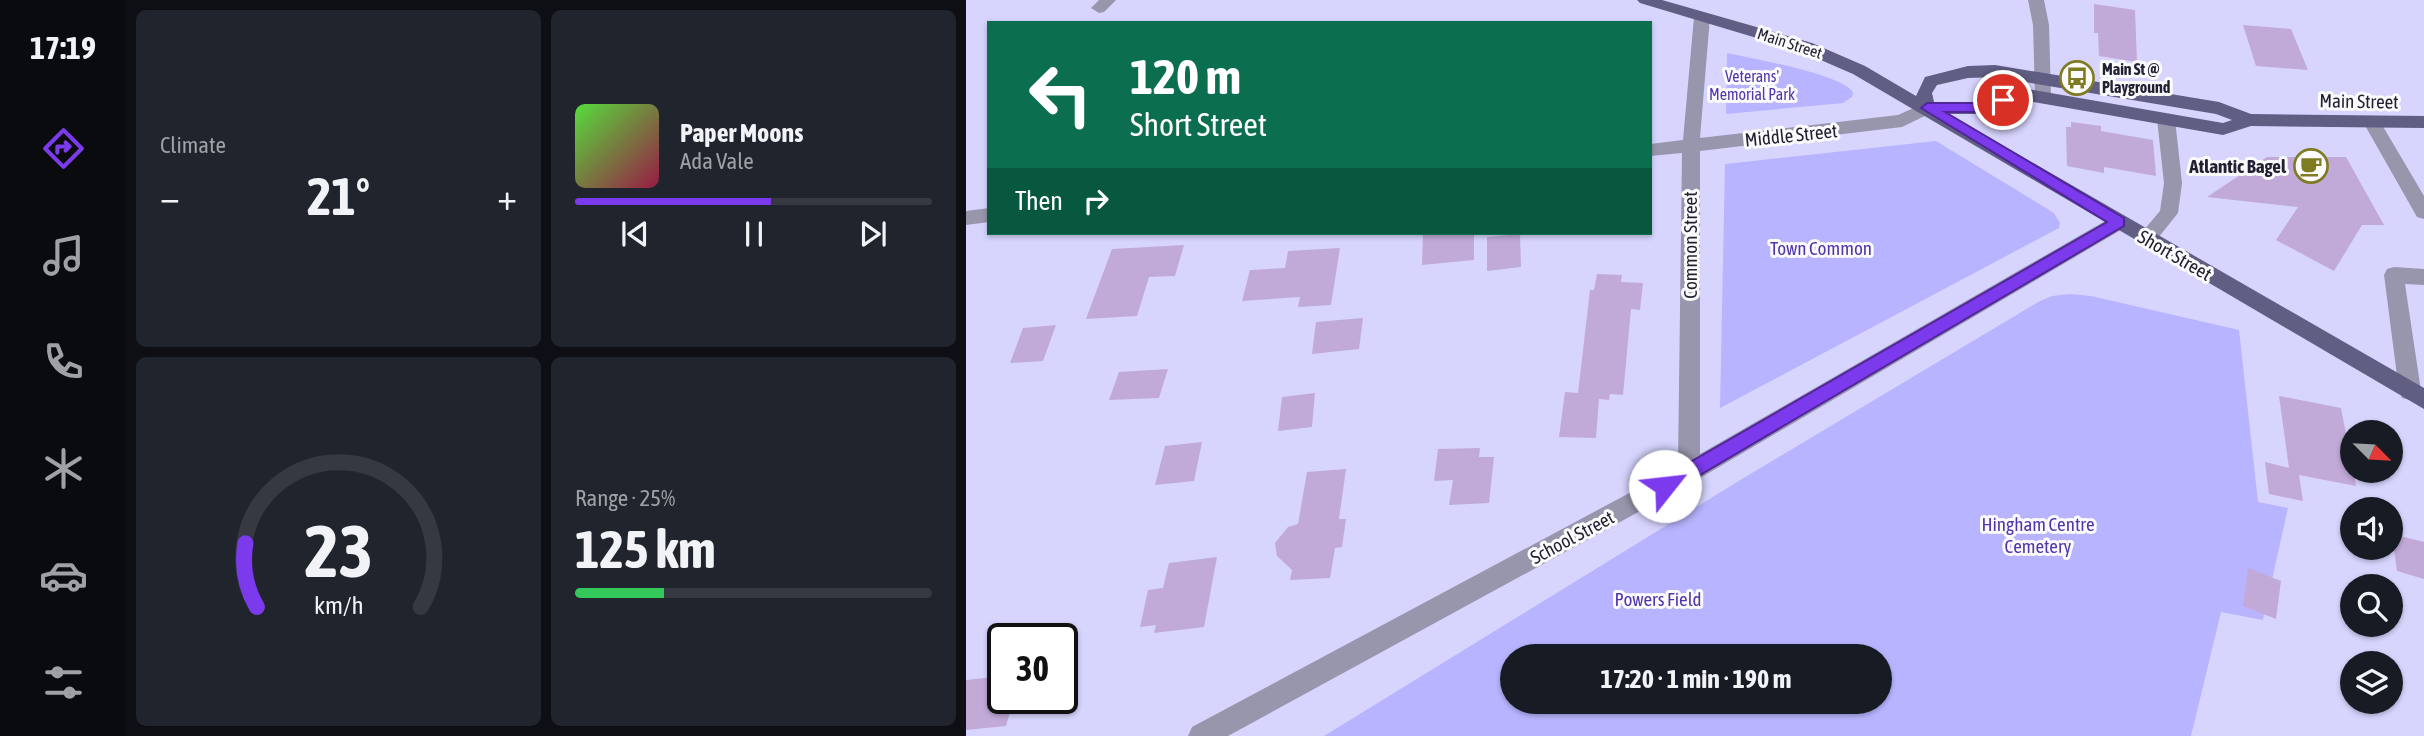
<!DOCTYPE html>
<html lang="en">
<head>
<meta charset="utf-8">
<style>
	body { margin:0; font-family:"Asap Condensed",sans-serif; background:#20242c; color:#f1f3f6; height:100vh; display:flex; flex-direction:column; font-size:26px; white-space:nowrap }
	* { box-sizing:border-box; margin:0 }
	p { font-size:23px; color:#9ea1a6 }
	.icon { flex:none; width:38px; height:38px; fill:none; stroke:currentColor; stroke-width:2; stroke-linecap:round; stroke-linejoin:round }
	.map { position:relative; flex:1; overflow:hidden }
	.side { display:flex; flex-direction:column; gap:10px; padding:10px; background:#0d0f14; width:840px }
	.side>* { flex:none }
	.top-card { position:absolute; left:21px; top:21px; width:665px; height:214px; border-radius:0px; box-shadow:0 2px 5px #0004; background:#0b6e4f; color:#fff; overflow:hidden }
	.needle { width:46px; rotate:114deg }
	.fabs { position:absolute; left:1374px; top:420px; display:grid; gap:14px }
	.fabs a { display:grid; place-items:center; width:63px; height:63px; border-radius:50%; background:#171b24; box-shadow:0 2px 5px #0004; font-size:35px }
	.speed { position:absolute; left:21px; top:623px; display:flex; gap:14px; font-size:35px; font-weight:700; text-align:center }
	.speed>* { display:grid; place-content:center; width:91px; height:91px; border-radius:50%; background:#171b24; box-shadow:0 2px 5px #0004; line-height:1 }
	.speed .limit { border:4px solid #111; border-radius:10px; background:#fff; color:#111 }
	.pin { position:absolute; display:grid; place-items:center; width:60px; height:60px; color:#fff; margin:-30px; border:4px solid #fff; border-radius:50%; box-shadow:0 2px 7px #0007 }
	.me { position:absolute; width:77px; margin:-38px; rotate:61deg; stroke-linejoin:round; filter:drop-shadow(0 0 5px #0008) }
	.turn { display:flex; align-items:center; gap:24px; height:147px; padding:0 28px; font-size:32px }
	.turn .icon { width:91px; height:91px; stroke-width:2.5 }
	.turn b { display:block; font-size:49px; line-height:60px }
	.then { display:flex; align-items:center; height:66px; padding:0 28px; background:#0003; gap:14px; font-size:26px }
	.big { font-size:52px; font-weight:700; line-height:1.1 }
	.side .tile { flex:1; display:flex; flex-direction:column; justify-content:center; gap:10px; min-width:0; padding:0 24px; border-radius:10px; background:#20242c }
	.side .dial { align-items:center; gap:0 }
	.dial svg { height:182px; overflow:visible; fill:none; stroke:#363941; stroke-width:7; stroke-linecap:round; text-anchor:middle }
	.dial text { fill:#f1f3f6; stroke:none }
	.song { display:flex; align-items:center; gap:21px }
	.cover { width:84px; height:84px; border-radius:10px; background:linear-gradient(135deg,hsl(110 70% 55%),hsl(340 70% 35%)) }
	.played { height:7px; border-radius:4px; background:linear-gradient(90deg,#7c3aed 55%,#363941 55%) }
	.keys { display:flex; justify-content:space-around; direction:ltr }
	.heat { display:flex; justify-content:space-between; align-items:center; font-size:38px; direction:ltr }
	.charge { height:10px; border-radius:5px; background:linear-gradient(90deg,#34c759 25%,#363941 0) }
	.side .tiles { flex:1; display:grid; gap:10px; grid-template-columns:repeat(2,1fr) }
	.trip { position:absolute; left:534px; top:644px; width:392px; height:70px; border-radius:35px; background:#171b24; box-shadow:0 2px 5px #0004; font-weight:700; line-height:70px; text-align:center }
	main { display:flex; flex:1; min-height:0 }
	.menu { display:flex; flex-direction:column; width:126px; justify-content:space-around; align-items:center; background:#090b0e; color:#9ea1a6 }
	.menu .icon { width:49px; height:49px }
	.menu .selected { color:#7c3aed }
	.menu b { font-size:32px; color:#f1f3f6 }
	.map>svg:first-child { display:block }
	.green { fill:#b9b4ff; fill-rule:evenodd }
	.building { fill:#c1aad8 }
	.lines { fill:none; stroke-linecap:round; stroke-linejoin:round }
	.minor { fill:#9796ac; fill-rule:evenodd }
	.major { fill:#605e83; fill-rule:evenodd }
	.route { fill:#7c3aed; stroke:#51269a; stroke-width:2 }
	.labels { text-anchor:middle; stroke-width:6; stroke-linejoin:round; paint-order:stroke }
	.far-street-label { font-size:16px; fill:#211f32; stroke:#fbfbfb }
	.far-poi-label { font-size:16px; font-weight:bold; fill:#211f32; stroke:#fbfbfb; text-anchor:start }
	.far-park-label { font-size:16px; fill:#5135ac; stroke:#fbfbfb }
	.street-label { font-size:19px; fill:#211f32; stroke:#fbfbfb }
	.poi-label { font-size:19px; font-weight:bold; fill:#211f32; stroke:#fbfbfb; text-anchor:end }
	.park-label { font-size:19px; fill:#5135ac; stroke:#fbfbfb }
</style>
</head>
<body>
<main>
<nav class="menu">
<b>17:19</b>
<svg class="icon selected" aria-label="directions" viewBox="0 0 24 24"><path d="M12 3l9 9-9 9-9-9zM9 14v-3h6M13 9l2 2-2 2"/></svg>
<svg class="icon" aria-label="music" viewBox="0 0 24 24"><path d="M9 18V5l10-2v13"/><circle cx="6" cy="18" r="3"/><circle cx="16" cy="16" r="3"/></svg>
<svg class="icon" aria-label="phone" viewBox="0 0 24 24"><path d="M5 4h4l2 5-3 2q2 4 5 5l2-3 5 2v4C11 20 4 13 5 4z"/></svg>
<svg class="icon" aria-label="climate" viewBox="0 0 24 24"><path d="M12 3v18M4 7l16 10M4 17L20 7"/></svg>
<svg class="icon" aria-label="car" viewBox="0 0 24 24"><path d="M5 17H2v-5l4-1 3-4h7l3 4 3 1v5h-3M9 17h6M6 11h13"/><circle cx="7" cy="17" r="2"/><circle cx="17" cy="17" r="2"/></svg>
<svg class="icon" aria-label="filters" viewBox="0 0 24 24"><path d="M4 7h16M4 17h16"/><circle cx="9" cy="7" r="2"/><circle cx="15" cy="17" r="2"/></svg>
</nav>
<section class="side">
<div class="tiles">
<div class="tile"><p>Climate</p>
<div class="heat"><a>−</a><b class="big">21°</b><a>+</a></div>
</div>
<div class="tile">
<div class="song"><i class="cover"></i><div><b>Paper Moons</b><p>Ada Vale</p></div></div>
<div class="played"></div>
<div class="keys"><svg class="icon" aria-label="previous" viewBox="0 0 24 24"><path d="M18 5L8 12l10 7zM5 5v14"/></svg><svg class="icon" aria-label="pause" viewBox="0 0 24 24"><path d="M8 5v14M16 5v14"/></svg><svg class="icon" aria-label="next" viewBox="0 0 24 24"><path d="M6 5l10 7-10 7zM19 5v14"/></svg></div>
</div>
<div class="tile dial"><svg viewBox="0 0 100 80">
<path d="M14 69A42 42 0 1 1 86 69"/>
<path d="M14 69A42 42 0 0 1 9 41" stroke="#7c3aed"/>
<text x="50" y="56" font-size="32" font-weight="700">23</text>
<text x="50" y="72" font-size="11">km/h</text>
</svg></div>
<div class="tile"><p>Range · 25%</p><b class="big">125 km</b><div class="charge"></div></div>
</div>
</section>
<div class="map">
<svg width="1458" height="736" viewBox="0 0 1458 736">
	<rect width="100%" height="100%" fill="#d7d5fe"/>
	<path class="green" d="M761 53C787 59 873 73 887 92L886 97 877 103 760 114Z
		M970 141 1088 213 1094 223 1093 228 754 408 759 164Z
		M1104 294 1125 296 1273 330 1292 502 1322 508 1297 620 1255 612 1225 736H358L776 479 1074 301 1086 296ZM546 656H914V702H546Z"/>
	<path class="building" d="M1128 4 1169 10 1171 62 1133 56 1132 33H1128Z
		M1277 25 1325 29 1342 70 1290 66Z
		M1105 122 1135 126V131L1187 140 1190 176 1138 167V173L1101 166 1100 127H1105Z
		M1301 157H1380L1418 225H1396L1368 271 1310 240 1332 207 1241 197Z
		M457 233H508V260L456 265Z
		M554 234 555 267 521 271V237Z
		M218 245 209 276 183 277 171 316 120 319 146 249Z
		M374 248 365 305 332 307 334 297 276 301 284 270 319 268 322 251Z
		M631 274 656 275 655 282 677 283 674 310 665 309 657 395 644 394 643 400 633 399 630 438 593 437 599 392 612 393 624 290H628Z
		M397 318 393 349 346 354 350 322Z
		M90 325 77 361 44 363 57 328Z
		M202 369 193 398 143 400 153 372Z
		M349 393 346 427 312 431 316 397Z
		M1313 396 1375 408 1390 486 1333 475 1337 501 1303 494 1299 462 1323 468Z
		M236 442 228 481 189 485 199 446Z
		M514 448 513 457H528L523 503 483 505 487 480 468 481 472 449Z
		M380 469 373 519H380L376 547 369 548 364 578 324 580 326 570 311 556 309 543 322 527 332 524 341 472Z
		M1426 534 1458 542V579L1431 571Z
		M251 557 238 627 188 633 190 625 174 627 182 590 197 588 203 563Z
		M1282 568 1315 581 1310 619 1277 606Z
		M37 676V698H48L40 726 0 730V680Z"/>
	<g class="lines">
		<path class="minor" d="M133 0H150L138 12 133 13 125 8Z
			M1062 0H1078L1083 25 1085 97 1077 103 1069 97 1067 25Z
			M736 12 744 17 734 138 932 115 961 102 970 108 967 112 936 127 734 151V454L1146 217 1153 215 1160 217 1162 222 1160 227 731 480 262 736H222L226 727 712 467 716 153 684 156V144L717 140 728 17Z
			M1200 113 1209 119 1216 183 1212 213 1188 243 1181 245 1174 243 1171 238 1194 211 1198 183 1191 119Z
			M1406 116 1412 118 1458 196V219L1451 217 1397 122Z
			M23 208V222L0 225V211Z
			M1428 267 1458 269V285L1439 284 1455 391 1452 398 1444 400 1436 398 1433 391 1418 275 1421 269Z"/>
		<path class="major" d="M671 0H696L846 43 899 66 950 96 959 77 1002 66 1029 65 1253 102 1285 114 1458 116V128L1285 126 1257 135 1062 101 1013 114H982L1458 388V409L887 74 834 51 674 3ZM1029 77 1250 114 1266 120 1257 123 1062 89 1013 102H968L966 93 971 85 1002 78Z"/>
	</g>
	<path class="route" d="M1037 96 1042 97V104L1013 112H979L1158 218V226L705 492 699 494 693 492 690 486 693 480 1141 222 955 108 961 103H1013Z"/>
	<defs>
		<g id="bus-ring" transform="scale(1.75)"><circle r="9.5" fill="#fbfbfb" stroke="#7f7b22" stroke-width="1.5"/><path d="M-5-6H5V4H4V6H2V4H-2V6H-4V4H-5ZM-3.5-4V0h7V-4ZM-3.5 1.2v1.5H-2V1.2ZM2 1.2v1.5H3.5V1.2Z" fill="#7f7b22"/></g>
		<g id="cafe-ring" transform="scale(1.75)"><circle r="9.5" fill="#fbfbfb" stroke="#7f7b22" stroke-width="1.5"/><path d="M-5.5-4.5H6V0H3Q3 3.5 0 3.5H-2.5Q-5.5 3.5-5.5 0ZM3-3.2v2h1.7v-2ZM-6 4.5H4V6H-6Z" fill="#7f7b22"/></g>
	</defs>
	<g fill-rule="evenodd">
		<use href="#bus-ring" x="1111" y="78"/>
		<use href="#cafe-ring" x="1345" y="166"/>
	</g>
	<g class="labels">
		<g class="far-street-label">
			<text transform="translate(824 43) rotate(18)" y="6">Main Street</text>
		</g>
		<g class="far-poi-label">
			<text x="1136" y="75">Main St @<tspan x="1136" dy="18">Playground</tspan></text>
		</g>
		<g class="far-park-label">
			<text x="786" y="82">Veterans'<tspan x="786" dy="18">Memorial Park</tspan></text>
		</g>
		<g class="street-label">
			<text transform="translate(1393 101) rotate(1)" y="7">Main Street</text>
			<text transform="translate(825 135) rotate(-6)" y="7">Middle Street</text>
			<text transform="translate(724 245) rotate(-90)" y="7">Common Street</text>
			<text transform="translate(1209 255) rotate(30)" y="7">Short Street</text>
			<text transform="translate(606 537) rotate(-28)" y="7">School Street</text>
		</g>
		<g class="poi-label">
			<text x="1320" y="173">Atlantic Bagel</text>
		</g>
		<g class="park-label">
			<text x="855" y="255">Town Common</text>
			<text x="1072" y="531">Hingham Centre<tspan x="1072" dy="22">Cemetery</tspan></text>
			<text x="692" y="606">Powers Field</text>
		</g>
	</g>
</svg>
<div class="fabs">
<a><svg class="needle" viewBox="-14 -14 28 28"><path d="M0-13l5 13h-10z" fill="#e53935"/><path d="M0 13l5-13h-10z" fill="#9ea1a6"/></svg></a>
<a><svg class="icon" aria-label="sound" viewBox="0 0 24 24"><path d="M4 9h4l5-4v14l-5-4H4zM17 9q2 3 0 6"/></svg></a>
<a><svg class="icon" aria-label="search" viewBox="0 0 24 24"><circle cx="10" cy="10" r="6"/><path d="M15 15l6 6"/></svg></a>
<a><svg class="icon" aria-label="layers" viewBox="0 0 24 24"><path d="M12 4l9 5-9 5-9-5zM3 14l9 5 9-5"/></svg></a>
</div>
<div class="speed"><div class="limit">30</div></div>
<div class="pin" style="left:1037px;top:100px;background:#d93025"><svg class="icon" aria-label="arrive" viewBox="0 0 24 24"><path d="M6 21V4h12l-3 4 3 4H6"/></svg></div>
<svg class="me" style="left:699px;top:486px" viewBox="-20 -20 40 40"><circle r="19" fill="#fff"/><path d="M0-13L10 11 0 6-10 11z" fill="#7c3aed"/></svg>
<div class="trip">17:20 · 1 min · 190 m</div>
<div class="top-card">
<div class="turn"><svg class="icon" aria-label="left" viewBox="0 0 24 24"><path d="M17 20v-9H6M10 6l-5 5 5 5"/></svg><div><b>120 m</b>Short Street</div></div>
<div class="then">Then<svg class="icon" aria-label="right" viewBox="0 0 24 24"><path d="M7 20v-9h11M14 6l5 5-5 5"/></svg></div>
</div>
</div>
</main>
</body>
</html>
